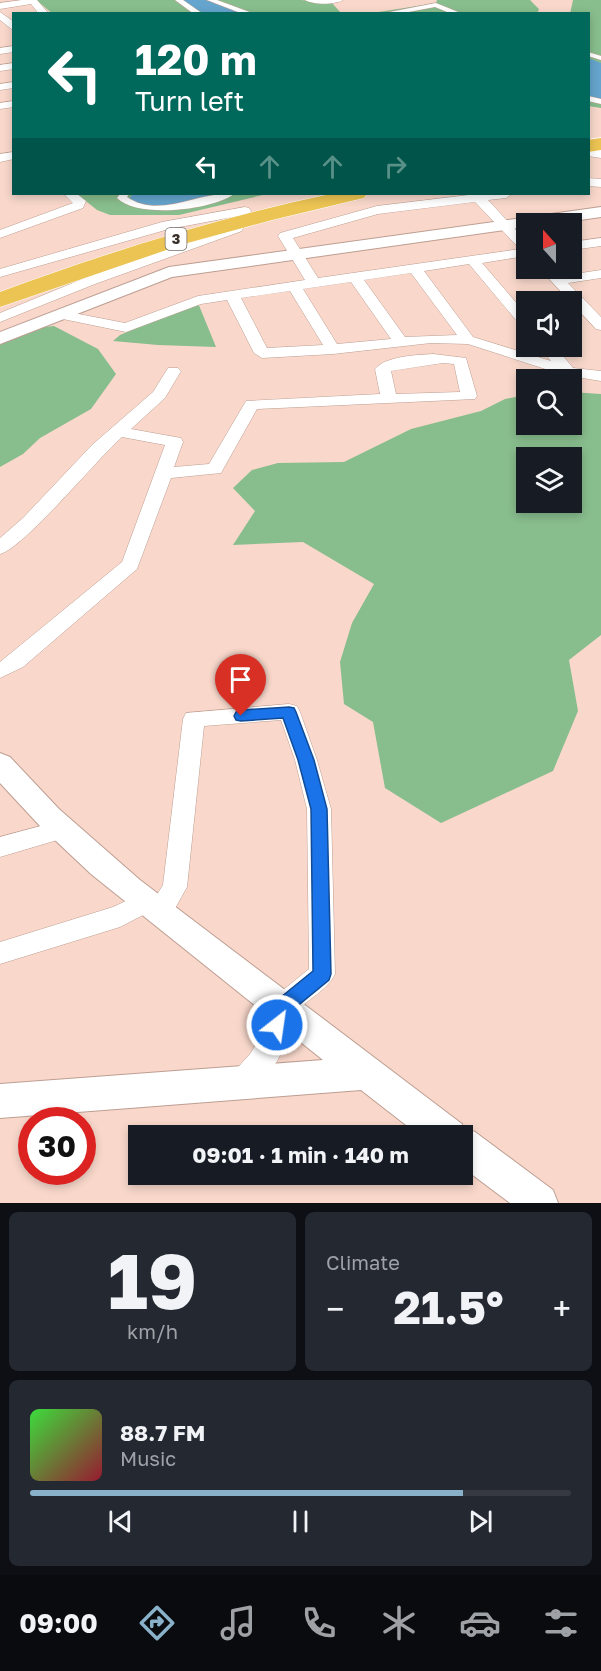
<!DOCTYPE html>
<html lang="en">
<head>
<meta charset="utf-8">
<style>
	body { margin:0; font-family:"Golos Text",sans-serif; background:#242831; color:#f1f3f6; height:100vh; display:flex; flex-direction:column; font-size:22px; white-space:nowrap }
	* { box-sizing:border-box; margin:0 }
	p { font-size:20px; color:#9ea1a6 }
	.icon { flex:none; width:33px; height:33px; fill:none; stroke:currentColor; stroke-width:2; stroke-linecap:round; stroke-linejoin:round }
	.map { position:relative; height:1203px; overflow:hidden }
	.details { display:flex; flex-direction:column; gap:9px; padding:9px; background:#0d0f14; flex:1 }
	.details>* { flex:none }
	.top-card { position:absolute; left:12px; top:12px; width:578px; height:183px; border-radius:0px; box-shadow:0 3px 9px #0003; background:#00695c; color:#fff; overflow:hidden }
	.needle { width:39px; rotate:339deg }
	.controls { position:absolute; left:516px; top:213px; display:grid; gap:12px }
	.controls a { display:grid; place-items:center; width:66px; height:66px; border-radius:0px; background:#171b24; box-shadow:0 3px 9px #0003; font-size:30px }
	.speed { position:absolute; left:18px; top:1107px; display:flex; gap:12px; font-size:30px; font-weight:700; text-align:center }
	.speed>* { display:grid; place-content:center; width:78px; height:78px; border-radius:50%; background:#171b24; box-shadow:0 3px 9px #0003; line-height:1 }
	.speed .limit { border:9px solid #d22; background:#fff; color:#111 }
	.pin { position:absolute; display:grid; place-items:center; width:51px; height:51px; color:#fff; margin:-62px -26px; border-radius:50% 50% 50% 0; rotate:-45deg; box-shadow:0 0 6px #0007 }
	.pin .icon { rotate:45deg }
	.me { position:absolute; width:66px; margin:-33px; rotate:30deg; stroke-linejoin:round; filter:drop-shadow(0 0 4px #0008) }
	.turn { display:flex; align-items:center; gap:21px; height:126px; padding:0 24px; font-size:27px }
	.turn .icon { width:78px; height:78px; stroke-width:2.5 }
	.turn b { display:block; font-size:42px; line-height:51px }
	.lanes { display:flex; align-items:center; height:57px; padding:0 24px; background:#0003; justify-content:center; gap:30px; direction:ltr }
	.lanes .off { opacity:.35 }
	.big { font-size:45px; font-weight:700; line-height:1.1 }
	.details .widget { flex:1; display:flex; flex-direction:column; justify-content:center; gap:9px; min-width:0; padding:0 21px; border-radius:9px; background:#242831 }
	.details .dial { align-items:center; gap:0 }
	.dial b { font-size:78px; line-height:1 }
	.song { display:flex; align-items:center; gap:18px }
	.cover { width:72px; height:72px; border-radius:9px; background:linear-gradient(135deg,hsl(120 70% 55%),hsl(350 70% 35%)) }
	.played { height:6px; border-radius:3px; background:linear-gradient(90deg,#89b1c9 80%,#363941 80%) }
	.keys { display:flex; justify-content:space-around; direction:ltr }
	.heat { display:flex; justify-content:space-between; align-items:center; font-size:33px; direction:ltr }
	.details .tiles { flex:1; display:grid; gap:9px; grid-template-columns:1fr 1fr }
	.widget:last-child { grid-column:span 2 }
	.trip { position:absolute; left:128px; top:1125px; width:345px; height:60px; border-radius:0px; background:#171b24; box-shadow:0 3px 9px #0003; font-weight:700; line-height:60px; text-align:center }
	.menu { display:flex; height:96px; justify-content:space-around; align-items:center; background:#090b0e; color:#9ea1a6 }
	.menu .icon { width:42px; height:42px }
	.menu .current { color:#89b1c9 }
	.menu b { font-size:27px; color:#f1f3f6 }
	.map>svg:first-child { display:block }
	.green { fill:#88bd8d; fill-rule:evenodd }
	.water { fill:#65a4cd }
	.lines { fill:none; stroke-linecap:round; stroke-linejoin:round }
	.pedestrian-casing { stroke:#bd9e92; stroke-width:1 }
	.minor-casing { stroke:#bd9e92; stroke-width:1 }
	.tertiary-casing { stroke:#bd9e92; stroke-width:2 }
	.trunk-casing { stroke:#fff; stroke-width:1 }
	.pedestrian { fill:#fff; fill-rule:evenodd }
	.minor { fill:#fff; fill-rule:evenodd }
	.tertiary { fill:#fff; fill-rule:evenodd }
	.trunk { fill:#ecc453; fill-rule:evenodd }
	.route { fill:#1a73e8; stroke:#114b97; stroke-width:1.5 }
	.labels { text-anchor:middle; stroke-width:4.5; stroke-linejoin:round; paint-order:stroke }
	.shield { fill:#fff; stroke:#756d69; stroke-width:1.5 }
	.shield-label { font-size:14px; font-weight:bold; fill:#3a2e29 }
</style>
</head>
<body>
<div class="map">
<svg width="601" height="1203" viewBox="0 0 601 1203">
	<rect width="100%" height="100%" fill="#f9d8cb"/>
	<path class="green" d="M36 0H300L331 2 341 13 53 14Z
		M437 0H530L539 9 537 14H366L436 3Z
		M573 0H601V108L588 106V14H570Z
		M77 194H267L179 215H110L97 210Z
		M198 303 216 347 158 345 113 341 120 335Z
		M54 326 98 349 116 374 91 409 40 438 23 454 0 467V343L35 328Z
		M572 392 601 394V635L569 660 578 711 553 771 441 823 385 788 373 722 344 704 340 662 352 623 374 584 303 542 233 545 255 511 233 488 252 470 278 463 344 462 411 429 481 411 505 399 526 395V424H572ZM526 458H572V502H526Z"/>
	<path class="water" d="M181 0H206L248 13H203Z
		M588 58 601 63V100L588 96Z
		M133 194H220C193 202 154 213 129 199Z"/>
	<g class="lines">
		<g class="pedestrian-casing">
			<path id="pedestrian" d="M175 0H183L203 14H194Z
				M207 0H217L255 14H243Z
				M436 3 463 14H452L435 7 398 14H379Z
				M588 52 601 56V60L588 56Z
				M588 96 601 99V104L588 101Z
				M120 194H129L127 197C160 220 200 190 234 194 212 210 138 219 117 198Z"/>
		</g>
		<g class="minor-casing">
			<path id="minor" d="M22 0H37L49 14H39L31 4 0 9V3Z
				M305 0H343C334 5 314 5 305 0Z
				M0 12 14 22V31L0 20Z
				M14 46V52L0 54V48Z
				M14 63V69L0 71V65Z
				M14 82V88L0 90V84Z
				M14 101V107L0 109V103Z
				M589 149 601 150V158L588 156Z
				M14 152V159L0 162V154Z
				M588 178 601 179V187L588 186Z
				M64 194H77L86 201 83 208 0 238V230L73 203Z
				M477 194H512L506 198 488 200 526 241V256L482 263 526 314V327L521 326 469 264 424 271 473 337 551 361 539 346H555L573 368 601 371V381L564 375 468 344 431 343 333 354 262 358 254 353 227 300 201 304 126 332 58 318 51 314 58 310 125 323 198 296 305 280 278 236 280 233 377 206ZM475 202 520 249 318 278 293 238 378 214ZM411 273 457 335 405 337 364 280ZM351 282 391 339 337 344 303 289ZM290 291 323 345 267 348 241 298Z
				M245 207 249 208 251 211 249 214 169 229 0 277V269L162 222Z
				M237 224 242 225 243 228 242 231 95 284 0 322V313L85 278Z
				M601 238V246L572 250V242Z
				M539 268H554L561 276 601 270V278L568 283 601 317V330L596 329Z
				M433 354 466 358 477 396 475 399 257 409 221 473 171 478 137 569 23 667 0 678V662L122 562 165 445 122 437C97 459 24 548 0 554V538L23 518 92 445 153 392 168 368H178L181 371 165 398 131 429 181 438 183 442 174 467 209 464 246 401 380 394 375 369C386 356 417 355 433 354ZM443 363 454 364 460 392 396 394 391 371Z
				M289 704 297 706 300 712 317 760 331 809 335 974C327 991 307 999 295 1013 289 1019 289 1031 286 1040 280 1061 262 1089 241 1097L231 1093 227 1084 231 1075 250 1054 260 1038 272 999 309 969 307 809 295 760 281 720 204 726 187 887 168 921 159 924 150 921 147 913 120 927 0 964V942L113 907 145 892 154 895 155 898 163 885 183 719 186 713Z
				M63 820 71 822 75 829 71 836 0 857V837Z"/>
		</g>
		<g class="tertiary-casing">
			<path id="tertiary" d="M601 207V217L552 224H526V227L172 277 0 344V332L169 267Z
				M0 753 10 757 59 809 140 880 462 1124 463 1128 475 1132 553 1190 558 1203H510L462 1167V1136H420L361 1090 0 1118V1084L323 1060 91 874 39 825 0 783Z"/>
		</g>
		<g class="trunk-casing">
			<path id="trunk" d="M601 138V150L588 152V140Z
				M330 194H367L364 198 272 220 184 244 0 307V292C108 252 218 218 330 194Z"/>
		</g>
		<use href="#pedestrian" class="pedestrian"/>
		<use href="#minor" class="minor"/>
		<use href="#tertiary" class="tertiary"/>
		<use href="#trunk" class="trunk"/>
	</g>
	<path class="route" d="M289 707 294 708 296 712 314 760 327 809 331 974 329 980 289 1013 284 1031 277 1034 270 1031 267 1025 275 1002 313 971 311 809 298 760 283 718 241 721 236 720 234 716 236 712 241 710Z"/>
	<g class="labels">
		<rect class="shield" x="165.5" y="228" width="21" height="22" rx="4.5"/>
		<g class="shield-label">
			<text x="176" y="244">3</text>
		</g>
	</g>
</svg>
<div class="controls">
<a><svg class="needle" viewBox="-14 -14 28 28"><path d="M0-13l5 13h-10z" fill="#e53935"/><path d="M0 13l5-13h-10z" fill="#9ea1a6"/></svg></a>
<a><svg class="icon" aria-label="sound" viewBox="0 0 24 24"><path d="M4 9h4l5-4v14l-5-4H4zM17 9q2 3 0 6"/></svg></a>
<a><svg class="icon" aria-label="search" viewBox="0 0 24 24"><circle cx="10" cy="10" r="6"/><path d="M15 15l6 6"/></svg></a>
<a><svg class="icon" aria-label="layers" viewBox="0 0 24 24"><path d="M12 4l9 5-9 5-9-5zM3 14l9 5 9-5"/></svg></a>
</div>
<div class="speed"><div class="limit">30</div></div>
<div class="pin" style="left:241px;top:716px;background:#d93025"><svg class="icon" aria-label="arrive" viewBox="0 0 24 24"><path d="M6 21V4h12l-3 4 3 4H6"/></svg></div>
<svg class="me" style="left:277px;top:1025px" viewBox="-20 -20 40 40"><circle r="17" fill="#1a73e8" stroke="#fff" stroke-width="3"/><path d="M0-11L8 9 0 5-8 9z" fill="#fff"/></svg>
<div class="trip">09:01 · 1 min · 140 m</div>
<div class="top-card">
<div class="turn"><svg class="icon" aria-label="left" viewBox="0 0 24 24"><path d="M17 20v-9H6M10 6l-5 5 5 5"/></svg><div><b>120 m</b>Turn left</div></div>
<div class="lanes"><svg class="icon" aria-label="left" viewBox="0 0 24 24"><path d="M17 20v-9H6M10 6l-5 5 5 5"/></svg><svg class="icon off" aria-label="ahead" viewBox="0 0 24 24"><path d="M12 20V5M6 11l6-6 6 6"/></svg><svg class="icon off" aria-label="ahead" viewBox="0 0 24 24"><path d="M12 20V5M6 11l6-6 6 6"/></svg><svg class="icon off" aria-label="right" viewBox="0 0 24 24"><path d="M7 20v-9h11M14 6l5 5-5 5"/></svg></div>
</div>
</div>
<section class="details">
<div class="tiles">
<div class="widget dial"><b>19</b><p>km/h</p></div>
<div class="widget"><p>Climate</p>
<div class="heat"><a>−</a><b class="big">21.5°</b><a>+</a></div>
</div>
<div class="widget">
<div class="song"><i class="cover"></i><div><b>88.7 FM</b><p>Music</p></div></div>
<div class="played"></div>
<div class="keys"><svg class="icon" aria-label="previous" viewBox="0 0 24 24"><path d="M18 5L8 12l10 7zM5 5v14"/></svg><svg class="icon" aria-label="pause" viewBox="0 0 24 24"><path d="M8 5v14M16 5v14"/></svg><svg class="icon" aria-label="next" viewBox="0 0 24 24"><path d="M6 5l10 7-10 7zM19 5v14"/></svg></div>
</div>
</div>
</section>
<nav class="menu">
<b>09:00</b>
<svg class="icon current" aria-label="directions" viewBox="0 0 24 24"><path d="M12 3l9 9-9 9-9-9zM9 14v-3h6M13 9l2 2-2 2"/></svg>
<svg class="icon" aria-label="music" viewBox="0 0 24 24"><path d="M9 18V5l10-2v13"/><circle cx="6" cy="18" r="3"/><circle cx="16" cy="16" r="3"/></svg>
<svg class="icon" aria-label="phone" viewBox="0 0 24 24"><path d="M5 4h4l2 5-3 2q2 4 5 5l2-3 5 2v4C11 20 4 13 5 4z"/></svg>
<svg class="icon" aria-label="climate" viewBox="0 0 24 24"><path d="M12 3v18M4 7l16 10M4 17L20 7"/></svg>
<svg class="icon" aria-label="car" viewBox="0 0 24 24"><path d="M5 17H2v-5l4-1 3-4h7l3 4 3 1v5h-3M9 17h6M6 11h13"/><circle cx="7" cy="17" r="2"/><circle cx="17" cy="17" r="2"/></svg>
<svg class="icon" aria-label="filters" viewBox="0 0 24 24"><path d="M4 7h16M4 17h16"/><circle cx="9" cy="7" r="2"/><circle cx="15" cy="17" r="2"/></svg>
</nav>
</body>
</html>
